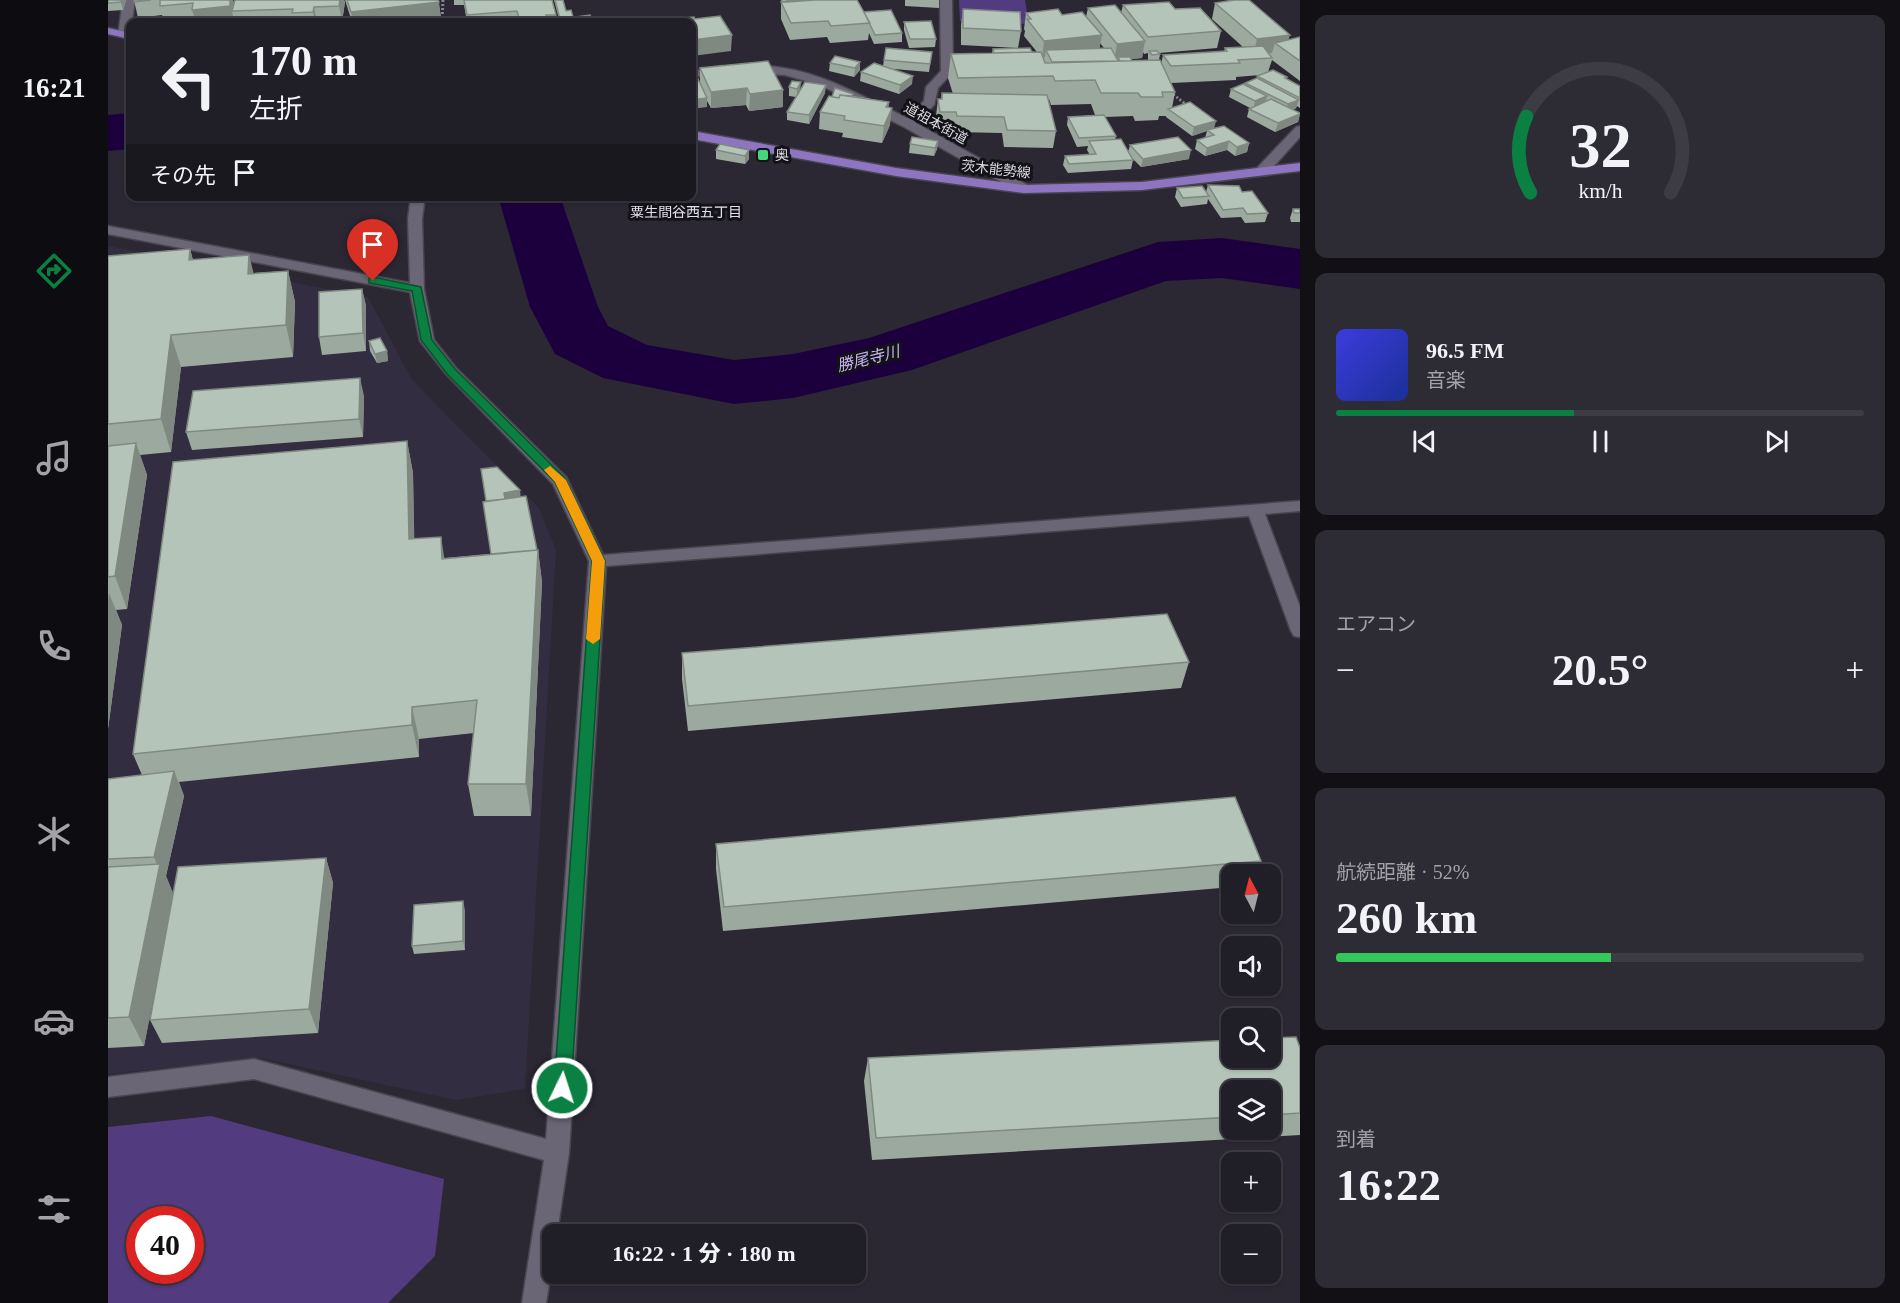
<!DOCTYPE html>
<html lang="ja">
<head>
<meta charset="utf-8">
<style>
	body { margin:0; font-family:"Times New Roman","Noto Sans JP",serif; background:#2d2b33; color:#f1f3f6; height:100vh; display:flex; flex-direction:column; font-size:22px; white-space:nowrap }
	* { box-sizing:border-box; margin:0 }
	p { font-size:20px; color:#a2a2a7 }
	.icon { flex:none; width:33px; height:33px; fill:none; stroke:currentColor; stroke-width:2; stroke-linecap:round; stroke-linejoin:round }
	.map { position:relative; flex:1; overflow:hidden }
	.panel { display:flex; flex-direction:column; gap:15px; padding:15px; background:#121015; width:600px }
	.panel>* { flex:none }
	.top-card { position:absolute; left:18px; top:18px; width:570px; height:183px; border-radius:12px; box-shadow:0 2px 4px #0004,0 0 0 2px #3d3c44; background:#201e27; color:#f1f3f6; overflow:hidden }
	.needle { width:39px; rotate:353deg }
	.controls { position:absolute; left:1113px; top:864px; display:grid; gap:12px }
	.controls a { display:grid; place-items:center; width:60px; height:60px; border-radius:12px; background:#201e27; box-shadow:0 2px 4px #0004,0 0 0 2px #3d3c44; font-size:30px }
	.speed { position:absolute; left:18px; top:1206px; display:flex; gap:12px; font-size:30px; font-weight:700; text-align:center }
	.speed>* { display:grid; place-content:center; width:78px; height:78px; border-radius:50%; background:#201e27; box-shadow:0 2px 4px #0004,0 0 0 2px #3d3c44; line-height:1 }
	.speed .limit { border:9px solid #d22; background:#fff; color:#111 }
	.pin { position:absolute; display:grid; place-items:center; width:51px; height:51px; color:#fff; margin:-62px -26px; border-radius:50% 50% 50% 0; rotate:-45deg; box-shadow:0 0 6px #0007 }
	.pin .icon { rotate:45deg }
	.me { position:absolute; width:66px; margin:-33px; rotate:4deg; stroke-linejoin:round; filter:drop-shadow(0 0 4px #0008) }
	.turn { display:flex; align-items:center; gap:21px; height:126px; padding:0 24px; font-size:27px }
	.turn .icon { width:78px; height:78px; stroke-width:2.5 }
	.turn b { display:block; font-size:42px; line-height:51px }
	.then { display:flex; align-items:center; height:57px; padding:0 24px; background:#0003; gap:12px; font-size:22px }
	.big { font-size:45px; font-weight:800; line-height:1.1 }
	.panel .card { flex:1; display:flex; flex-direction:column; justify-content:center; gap:9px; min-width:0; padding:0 21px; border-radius:12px; background:#2d2b33 }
	.panel .dial { align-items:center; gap:0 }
	.dial svg { height:156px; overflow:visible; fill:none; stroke:#3d3c44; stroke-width:7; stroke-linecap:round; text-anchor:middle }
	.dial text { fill:#f1f3f6; stroke:none }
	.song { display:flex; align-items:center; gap:18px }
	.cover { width:72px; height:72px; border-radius:9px; background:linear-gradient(135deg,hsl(240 70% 55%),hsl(230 70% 35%)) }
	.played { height:6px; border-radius:3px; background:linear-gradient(90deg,#0b8043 45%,#3d3c44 45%) }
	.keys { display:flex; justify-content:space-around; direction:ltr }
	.heat { display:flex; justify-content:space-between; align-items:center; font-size:33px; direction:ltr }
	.charge { height:9px; border-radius:4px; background:linear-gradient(90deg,#34c759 52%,#3d3c44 0) }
	.trip { position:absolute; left:434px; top:1224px; width:324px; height:60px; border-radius:12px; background:#201e27; box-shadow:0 2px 4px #0004,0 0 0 2px #3d3c44; font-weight:800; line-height:60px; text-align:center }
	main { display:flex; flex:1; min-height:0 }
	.tab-bar { display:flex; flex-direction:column; width:108px; justify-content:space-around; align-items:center; background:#0d0c10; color:#a2a2a7 }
	.tab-bar .icon { width:42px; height:42px }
	.tab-bar .on { color:#0b8043 }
	.tab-bar b { font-size:27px; color:#f1f3f6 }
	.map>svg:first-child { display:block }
	.built { fill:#322d40 }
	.green { fill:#523b7e; fill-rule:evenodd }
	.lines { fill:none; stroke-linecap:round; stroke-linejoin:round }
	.river { fill:#1c003e; fill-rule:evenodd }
	.minor-casing { stroke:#48454f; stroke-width:3 }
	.major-casing { stroke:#48454f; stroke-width:3 }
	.path { stroke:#86848e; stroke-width:3; stroke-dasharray:2 2; stroke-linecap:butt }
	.minor { fill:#6a6675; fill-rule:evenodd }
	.major { fill:#8e75c2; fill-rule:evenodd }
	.wall { fill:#9ca99e; fill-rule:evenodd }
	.shaded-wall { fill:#7f8981 }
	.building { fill:#b5c4b8; stroke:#7f8981; stroke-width:1.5 }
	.route { fill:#0b8043; stroke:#07532c; stroke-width:1.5 }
	.slow { fill:#f59e0b }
	.poi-dot { fill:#44d77b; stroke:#131217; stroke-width:2 }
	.labels { text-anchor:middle; stroke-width:6; stroke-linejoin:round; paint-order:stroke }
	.far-street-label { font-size:14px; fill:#dcdae2; stroke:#131217 }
	.far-poi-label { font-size:14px; fill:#dcdae2; stroke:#131217; text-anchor:start }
	.far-neighbourhood-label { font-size:14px; fill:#e2deee; stroke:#131217 }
	.water-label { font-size:16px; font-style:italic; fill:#c5b4f0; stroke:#131217 }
</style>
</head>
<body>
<main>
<nav class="tab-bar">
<b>16:21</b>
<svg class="icon on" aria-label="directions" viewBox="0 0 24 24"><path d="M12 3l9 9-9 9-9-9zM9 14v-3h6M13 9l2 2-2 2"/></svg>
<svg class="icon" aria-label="music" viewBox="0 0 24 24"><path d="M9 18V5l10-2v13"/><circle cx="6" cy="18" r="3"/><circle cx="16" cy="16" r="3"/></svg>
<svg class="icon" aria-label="phone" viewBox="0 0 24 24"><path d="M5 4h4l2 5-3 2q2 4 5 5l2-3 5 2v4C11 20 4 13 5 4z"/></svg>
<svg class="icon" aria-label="climate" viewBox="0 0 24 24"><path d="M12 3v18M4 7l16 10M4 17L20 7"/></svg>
<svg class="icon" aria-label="car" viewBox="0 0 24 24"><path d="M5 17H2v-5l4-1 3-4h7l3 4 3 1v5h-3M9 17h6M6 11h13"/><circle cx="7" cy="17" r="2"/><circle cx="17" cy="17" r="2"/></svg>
<svg class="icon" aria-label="filters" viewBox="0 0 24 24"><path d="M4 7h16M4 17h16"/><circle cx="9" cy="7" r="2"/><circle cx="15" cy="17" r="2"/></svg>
</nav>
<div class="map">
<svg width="1192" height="1303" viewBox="0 0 1192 1303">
	<rect width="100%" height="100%" fill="#2b2834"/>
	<path class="built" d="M0 246 260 297 304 380 431 508 448 550 417 1089 348 1100 152 1058 0 1074Z"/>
	<path class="green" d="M851 0H917L921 24 852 21Z
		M103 1116 336 1179 327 1256 280 1303H0V1127ZM32 1220H82V1270H32Z"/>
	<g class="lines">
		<path class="river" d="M22 113V149L0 151V115Z
			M390 196H452L490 307 500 326 539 345 626 360 685 354 761 338 1050 242 1114 238 1192 249V289L1114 278 1058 281 804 370 685 398 626 404 495 378 447 354 422 307Z"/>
		<g class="minor-casing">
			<path id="minor" d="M15 0H27L22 35 16 38 10 35Z
				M832 0H844L845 72 830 88 826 105 808 123 921 186V192H911L796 127 712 85 677 75 642 73 636 69C642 64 650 66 658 66 710 69 753 96 799 118L816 101 818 87 833 71Z
				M614 66 620 70 618 73 584 77V71Z
				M1192 126V137L1158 175H1148V169L1188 127Z
				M303 196H317L314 219 316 289 326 340 348 368 458 477 495 555 1192 501V511L1157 514 1192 607V637L1186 636 1183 631 1141 516 498 566 461 1153 449 1234H444V1266L438 1303H414L436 1160 146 1079 0 1097V1077L146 1059 438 1139 481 561 445 484 338 374 312 341 302 292 0 234V226L302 283 300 219Z"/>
		</g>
		<g class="major-casing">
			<path id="major" d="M0 28 22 33V39L0 34Z
				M584 131 788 168 916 185 1034 182 1192 163V171L1034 190 916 193 788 176 584 139Z"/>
		</g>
		<path class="path" d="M334 22 335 0
			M1062 92 1080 106"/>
		<use href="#minor" class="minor"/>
		<use href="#major" class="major"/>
	</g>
	<path class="wall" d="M0 0H18L15 10 0 11Z
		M26 0H125L126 3 127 0H236L237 2 234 22H126V20V22H124L87 19 56 22 54 15 30 18Z
		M237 0H330L333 18 297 22H244Z
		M346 0H444L448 15V20L451 19 446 0H455L458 11 465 17 486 22H359L356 5H346Z
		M673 0H749L756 12 794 33V42L766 44 761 33 760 40 722 43 719 37 682 40 673 19V2H674Z
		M794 0H831V8L797 6V0Z
		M1107 3 1180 40 1192 37V81L1164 60 1160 72 1179 77V79L1192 86V108L1189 106 1188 108 1185 110 1192 113 1190 122 1167 132 1139 117 1141 109 1142 108 1121 97 1123 89 1137 84V83L1149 78V76L1152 75 1128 77V80L1063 83 1067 92 1064 108 1106 128 1141 143 1139 152 1127 156 1119 150 1097 156 1087 149 1089 140 1097 138 1099 131 1084 136 1058 117V116H1051L1050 120 1027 121 1025 116 997 117 1008 136 1007 140 1020 152 1022 145 1081 159 1033 167 1024 158 1025 160 1023 169 960 173 955 165 957 156 982 155 979 150 980 146 969 147 959 125 960 117 987 115 983 104 943 105 941 99H940L948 131 945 148 896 147 894 133 847 132 846 129 830 128 828 116 830 99H833L834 93 845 94 840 78 843 54 884 53 885 49 929 52 916 36 917 31 916 29 918 13 978 17 980 8 1013 13 1015 5 1067 9 1113 31 1109 48 1051 53 1052 54 1051 60 1053 64 1055 55 1116 52 1117 48 1135 47 1104 19ZM992 43 996 48 991 49ZM1035 52 1036 54 1040 53V61H1024L1023 59 1034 58Z
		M855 9 913 31 910 48 853 45V25Z
		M796 22 828 39 827 47 801 48 796 30Z
		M824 52 821 72 786 69 804 84 791 94 752 81 753 72 775 66 776 60Z
		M660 61 675 107 641 111 638 105 603 108 599 101V107L592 83V68Z
		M752 62V70L746 77 721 71 722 63Z
		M681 87 717 93 701 124 679 120V112L688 97 681 96Z
		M745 96 781 102 780 108 782 125 774 143 734 137 735 133 711 129 712 112Z
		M830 141 829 149 826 156 801 153 802 144Z
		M608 150H641V159L637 164 608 159Z
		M1100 185 1134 192 1160 213 1157 222 1137 223 1133 217 1113 218 1100 199 1099 204 1073 207 1067 197 1069 188 1098 192Z
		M1185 209H1192V222H1183L1182 218Z
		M82 249 85 260 146 273 180 271 187 302 185 357 73 367 63 452 32 455 39 475 19 609 8 610 14 625 0 729V256Z
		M254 289 258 306V351L214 355 211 337Z
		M261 341 279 351 280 361 269 363 262 351Z
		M256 396 255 437 84 450 78 432Z
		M299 441 305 473 306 539 337 558 383 554 412 490V497L429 550H430L434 582 423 816H366L360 784 366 733 311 739V757L71 782 76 796 58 876 65 894 218 858 225 883 210 1033 54 1043 42 1020 55 948 36 1046 0 1048V779L34 775 25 754Z
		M574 653 1081 662 1073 688 580 731 574 679Z
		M608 844 1153 861 1147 874H1124V887L615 931 608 869Z
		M357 910V950L306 954 304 946Z
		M1192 1048V1135L764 1160 756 1081 760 1058ZM1124 1090H1162V1130H1124Z"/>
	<path class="shaded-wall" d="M13 0H18L15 10 13 2Z
		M122 0H125L126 5 124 11 126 22H88L84 10Z
		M232 0H236L237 2 234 22 231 6Z
		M331 2 333 18 297 22H245L243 12Z
		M206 7 209 22H207L205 12Z
		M624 35 623 51 584 56V40Z
		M994 35 991 52 938 50 937 57 934 58 936 41Z
		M1182 35 1177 50 1167 43 1164 53 1145 56 1149 39Z
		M1037 41 1034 58 1011 60 1010 57 1009 60 1006 61 1009 44Z
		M752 62V70L746 77 747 68Z
		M805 76 804 84 791 94 792 85Z
		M693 82 692 91 689 97V89Z
		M718 85 717 93 701 124V115Z
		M639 88 638 105 603 108V92Z
		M675 90V107L641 111 642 94Z
		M1159 96 1157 104 1145 110 1147 101Z
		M599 98V107L584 109V100Z
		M1191 100 1188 108 1177 113 1180 104Z
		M781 102 779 118 784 108 782 125 774 143 778 107Z
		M1192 114 1190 122 1167 132 1170 123Z
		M1108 121 1106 129 1099 130V131L1084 136 1086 127Z
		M830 141 829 149 826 156 827 148Z
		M1121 141 1119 150 1097 156 1099 148Z
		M1141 143 1139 152 1127 156 1129 147Z
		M641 150V159L637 164V156Z
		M1083 150 1081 159 1033 167 1035 159Z
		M474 196H489L474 198Z
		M82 249 90 280 81 260Z
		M141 255 149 286 140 274Z
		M180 271 187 302 185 357 178 325Z
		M254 289 258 306V351L255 333Z
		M63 335 73 367 63 452 53 419Z
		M279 351 280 361 269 363 267 354Z
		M252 378 256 396 255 437 251 419Z
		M299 441 305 473 307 572 301 539Z
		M28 443 39 475 19 609 7 576Z
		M412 490 413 500 397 502 396 493Z
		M333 537 338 569 334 559Z
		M430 550 434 582 423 816 418 784Z
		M1 593 14 625 0 729V600Z
		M304 707 311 739V757L304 725Z
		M66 771 76 796 58 876 66 895 36 1046 21 1017 51 870 46 857Z
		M218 858 225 883 210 1033 201 1009Z
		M355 901 357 910V950L355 941Z"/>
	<path class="building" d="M0 0H13V2L0 3Z
		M26 0H43L26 2Z
		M52 0H122V6L84 10 85 3 52 6Z
		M127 0H232L231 6 206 7 205 12 184 13 185 9 124 11Z
		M239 0H330L331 2 243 12Z
		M356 0H444L448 15H438L439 19 412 21 409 11 359 15Z
		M447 0H455L458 11 463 10 465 17 452 19Z
		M679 0H706L680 2Z
		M706 0H749L762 23 723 26 720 21 683 23 673 2Z
		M1126 0H1141L1182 35 1149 39 1107 3Z
		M1061 2 1067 9 1092 8 1113 31 1040 37 1015 5Z
		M1007 5 1037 41 1009 44 980 8Z
		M855 9 912 12 913 31 855 28Z
		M950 9 954 15 974 12 994 35 936 41 919 19H923L918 13Z
		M783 10 794 33 767 35 756 12Z
		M482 15 486 22H431Z
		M612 16 624 35 584 40V22H560Z
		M123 17 122 22H94V19Z
		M586 17 587 19 566 22 565 19Z
		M552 20 554 22H532Z
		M823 21 828 39H802L796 22Z
		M1192 37V61L1167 43Z
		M1155 46 1164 58 1130 60 1132 63 1063 66 1055 55 1119 51 1117 48Z
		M778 48 824 52 822 64 776 60Z
		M922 48 924 52 886 53 885 49Z
		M1003 48 1010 61 944 62 938 50Z
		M1041 51H1049L1052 54 1044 55Z
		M933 52 937 63 1052 60 1067 92H1054L1055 97H1033L1030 93H993L987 80 947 81 945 76 850 78 843 54Z
		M727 56 752 62 747 68 722 63Z
		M1010 57H1022L1024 61H1012Z
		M660 61 675 90 642 94 639 88 603 92 592 68Z
		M766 63 805 76 792 85 753 72Z
		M1165 70 1179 77 1177 78 1192 86V98L1149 76Z
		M589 77 599 98 584 100V78Z
		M1149 78 1191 100 1180 104 1137 83Z
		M684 81 693 82 689 89 681 87Z
		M697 82 718 85 701 115 679 112Z
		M1135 84 1159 96 1147 101 1123 89Z
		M727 88 745 94 744 96 732 95 731 98 724 97Z
		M834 93 939 95 948 131 899 130 896 117 849 116 848 112H832L830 99H834Z
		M732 95 781 102 778 107 784 108 776 126 736 120 737 116 712 112 721 96 731 98Z
		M1163 99 1192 113V114L1170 123 1141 109Z
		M1082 102 1108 121 1086 127 1060 109Z
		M996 115 1008 136 971 138 960 117Z
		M1116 126 1141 143 1129 147 1121 141 1099 148 1089 140 1106 135 1099 130Z
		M804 137 830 141 827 148 802 144Z
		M1070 137 1083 150 1035 159 1022 145Z
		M1013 139 1025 160 961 164 957 156 988 154 981 141Z
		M612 144 641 150 637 156 608 150Z
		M1100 185 1131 186 1134 192 1144 191 1160 213 1139 214 1135 208 1115 210Z
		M1094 186 1101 196 1075 198 1069 188Z
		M1185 209H1192V213H1186Z
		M82 249 81 260 141 255 140 274 180 271 178 325 63 335 53 419 0 424V256Z
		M254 289 255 333 211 337V292Z
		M272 338 279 351 267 354 261 341Z
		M252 378 251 419 78 432 85 391Z
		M299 441 301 539 333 537 334 559 430 550 418 784H360L369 700 304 707V725L25 754 65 462Z
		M28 443 7 576 0 577V446Z
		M389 467 412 490 396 493 397 499 378 501 373 469Z
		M418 496 429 550 383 554 375 502Z
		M1059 614 1081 662 580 706 574 653Z
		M66 771 46 857 0 859V779Z
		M1127 797 1153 861 616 907 608 844Z
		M218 858 201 1009 42 1020 70 867Z
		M52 864 21 1017 0 1018V867Z
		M355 901V941L304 946 306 905Z
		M1188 1037 1192 1048V1113L1162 1115V1090H1124V1117L768 1138 760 1058 1124 1040V1058H1162V1038Z"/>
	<path class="route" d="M265 277 313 287 324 340 347 369 457 478 497 561 463 1088 460 1093 454 1095 448 1093 446 1088 484 561 447 482 339 374 313 340 304 291 261 283V278Z"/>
	<path class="slow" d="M442 466 458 480 497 561 492 639 485 644 478 639 484 561 447 482 436 470Z"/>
	<rect class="poi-dot" x="649" y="149" width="12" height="12" rx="3"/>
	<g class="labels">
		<g class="far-street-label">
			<text transform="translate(828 123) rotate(29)" y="5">道祖本街道</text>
			<text transform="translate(888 169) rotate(6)" y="5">茨木能勢線</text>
		</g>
		<g class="far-poi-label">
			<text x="667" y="160">奥</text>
		</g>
		<g class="far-neighbourhood-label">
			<text x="578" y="217">粟生間谷西五丁目</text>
		</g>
		<g class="water-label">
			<text transform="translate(760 358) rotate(-14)" y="6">勝尾寺川</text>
		</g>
	</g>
</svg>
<div class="controls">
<a><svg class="needle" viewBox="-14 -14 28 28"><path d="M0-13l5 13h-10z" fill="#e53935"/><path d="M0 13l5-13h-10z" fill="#a2a2a7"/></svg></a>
<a><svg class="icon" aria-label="sound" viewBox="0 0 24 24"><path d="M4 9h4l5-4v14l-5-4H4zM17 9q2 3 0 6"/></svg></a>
<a><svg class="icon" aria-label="search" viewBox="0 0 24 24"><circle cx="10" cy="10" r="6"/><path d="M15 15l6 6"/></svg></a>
<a><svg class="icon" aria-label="layers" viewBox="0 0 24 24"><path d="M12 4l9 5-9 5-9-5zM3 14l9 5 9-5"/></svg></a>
<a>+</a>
<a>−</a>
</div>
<div class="speed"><div class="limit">40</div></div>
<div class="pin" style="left:265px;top:281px;background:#d93025"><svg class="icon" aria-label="arrive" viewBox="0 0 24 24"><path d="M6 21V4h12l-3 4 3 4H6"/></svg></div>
<svg class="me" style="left:454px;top:1088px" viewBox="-20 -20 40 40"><circle r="17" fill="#0b8043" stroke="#fff" stroke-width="3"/><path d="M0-11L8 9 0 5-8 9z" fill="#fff"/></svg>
<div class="trip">16:22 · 1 分 · 180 m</div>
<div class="top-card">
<div class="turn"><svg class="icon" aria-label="left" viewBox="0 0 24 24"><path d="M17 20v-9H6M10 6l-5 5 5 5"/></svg><div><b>170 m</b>左折</div></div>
<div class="then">その先<svg class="icon" aria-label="arrive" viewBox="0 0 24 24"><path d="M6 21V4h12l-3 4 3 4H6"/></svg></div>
</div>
</div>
<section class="panel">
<div class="card dial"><svg viewBox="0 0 100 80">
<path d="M14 69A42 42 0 1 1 86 69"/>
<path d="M14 69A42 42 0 0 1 12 30" stroke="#0b8043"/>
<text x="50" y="56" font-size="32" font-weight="700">32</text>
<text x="50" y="72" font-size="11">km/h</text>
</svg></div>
<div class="card">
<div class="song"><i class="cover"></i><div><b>96.5 FM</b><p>音楽</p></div></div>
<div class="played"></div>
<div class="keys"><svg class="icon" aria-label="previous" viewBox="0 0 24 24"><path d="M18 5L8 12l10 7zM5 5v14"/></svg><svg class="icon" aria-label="pause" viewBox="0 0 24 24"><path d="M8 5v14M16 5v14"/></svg><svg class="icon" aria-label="next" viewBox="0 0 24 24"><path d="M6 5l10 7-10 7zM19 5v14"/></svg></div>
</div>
<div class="card"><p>エアコン</p>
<div class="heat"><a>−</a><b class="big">20.5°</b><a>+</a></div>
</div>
<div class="card"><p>航続距離 · 52%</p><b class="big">260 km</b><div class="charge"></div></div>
<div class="card"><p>到着</p><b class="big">16:22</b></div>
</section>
</main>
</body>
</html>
